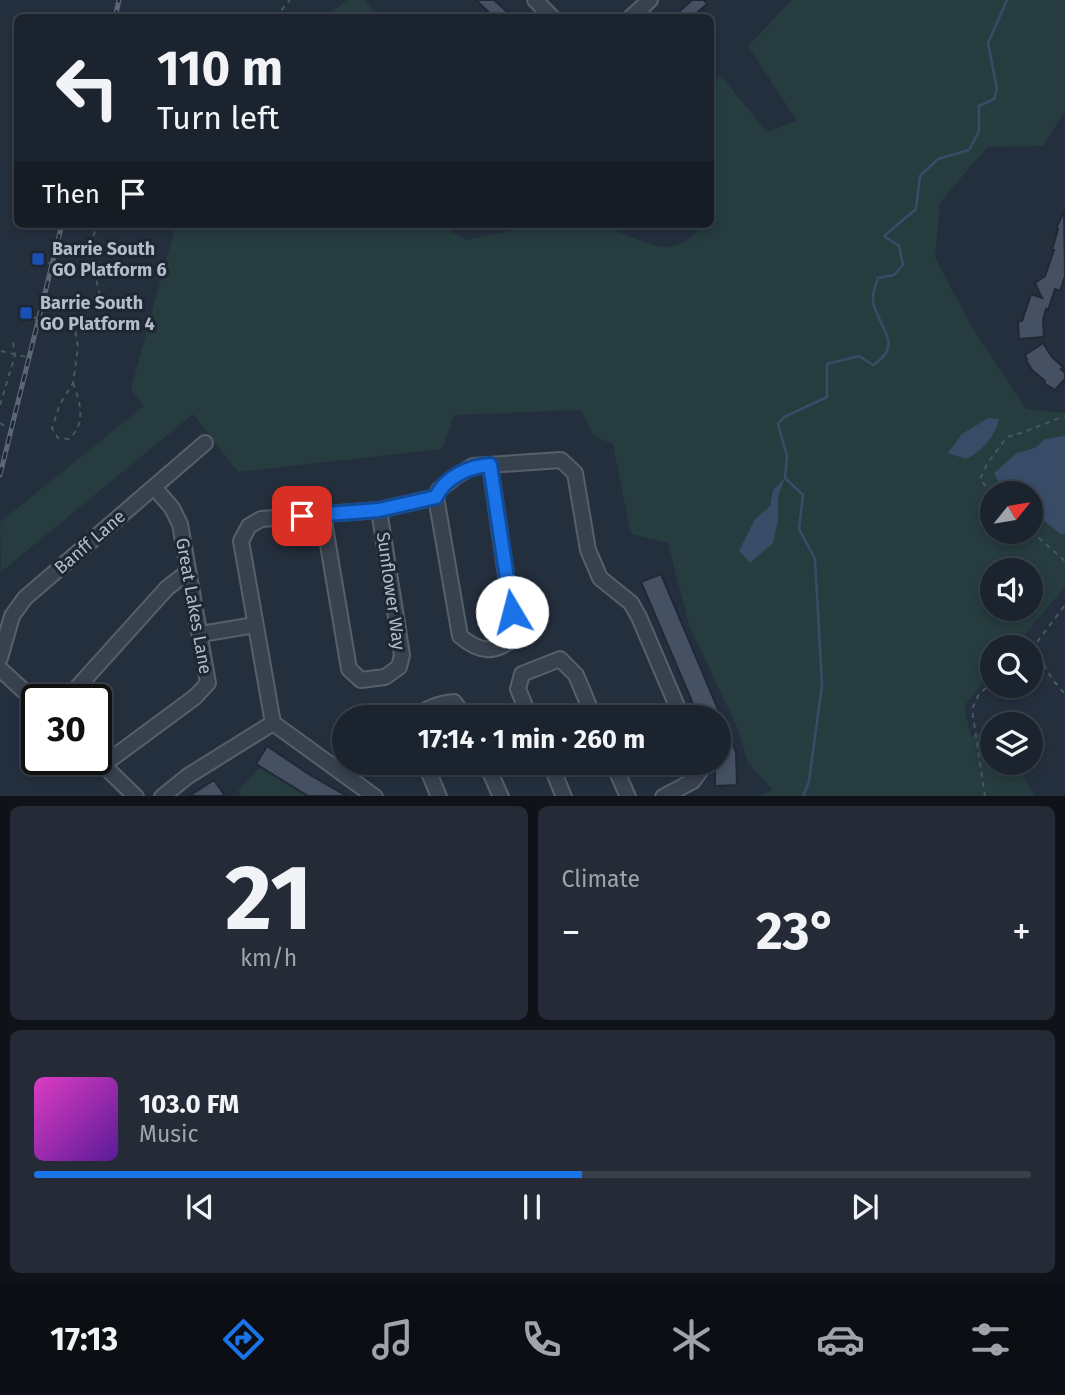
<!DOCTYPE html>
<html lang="en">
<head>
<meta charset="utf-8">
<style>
	body { margin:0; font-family:"Fira Sans",sans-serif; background:#242b36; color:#f1f3f6; height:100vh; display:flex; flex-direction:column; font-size:26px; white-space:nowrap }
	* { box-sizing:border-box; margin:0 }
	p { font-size:23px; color:#a0a4aa }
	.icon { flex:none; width:38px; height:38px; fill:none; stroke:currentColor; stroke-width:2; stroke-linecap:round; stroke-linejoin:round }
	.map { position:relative; height:796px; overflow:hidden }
	.drawer { display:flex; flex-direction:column; gap:10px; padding:10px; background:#0f1319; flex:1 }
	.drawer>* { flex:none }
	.banner { position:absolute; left:14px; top:14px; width:700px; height:214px; border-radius:10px; box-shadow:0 4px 10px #0003,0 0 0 2px #39404a; background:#1b232e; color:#f1f3f6; overflow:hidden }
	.needle { width:46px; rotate:60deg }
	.controls { position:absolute; left:980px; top:481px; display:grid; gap:14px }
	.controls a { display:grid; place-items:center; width:63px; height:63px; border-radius:50%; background:#1b232e; box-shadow:0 4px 10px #0003,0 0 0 2px #39404a; font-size:35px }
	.speed { position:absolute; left:21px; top:684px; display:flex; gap:14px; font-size:35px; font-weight:700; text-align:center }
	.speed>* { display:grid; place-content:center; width:91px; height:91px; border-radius:50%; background:#1b232e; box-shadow:0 4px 10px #0003,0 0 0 2px #39404a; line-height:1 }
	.speed .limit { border:4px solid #111; border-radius:10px; background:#fff; color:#111 }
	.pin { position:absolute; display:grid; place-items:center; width:60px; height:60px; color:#fff; margin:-30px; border-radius:14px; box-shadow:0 4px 10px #0006 }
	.me { position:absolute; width:77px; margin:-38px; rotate:352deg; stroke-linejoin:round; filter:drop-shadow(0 0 5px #0008) }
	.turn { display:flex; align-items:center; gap:24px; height:147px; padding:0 28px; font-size:32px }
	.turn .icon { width:91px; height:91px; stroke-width:2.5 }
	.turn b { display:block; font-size:49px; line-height:60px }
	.then { display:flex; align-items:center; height:66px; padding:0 28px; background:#0003; gap:14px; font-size:26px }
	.big { font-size:52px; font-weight:700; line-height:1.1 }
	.drawer .widget { flex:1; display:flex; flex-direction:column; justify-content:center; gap:10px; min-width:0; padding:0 24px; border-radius:10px; background:#242b36 }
	.drawer .dial { align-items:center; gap:0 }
	.dial b { font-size:91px; line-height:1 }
	.song { display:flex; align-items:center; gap:21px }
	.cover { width:84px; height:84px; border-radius:10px; background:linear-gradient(135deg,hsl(310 70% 55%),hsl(270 70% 35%)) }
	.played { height:7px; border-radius:4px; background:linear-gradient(90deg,#1a73e8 55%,#39404a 55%) }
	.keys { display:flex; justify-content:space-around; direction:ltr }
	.heat { display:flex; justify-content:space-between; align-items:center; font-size:38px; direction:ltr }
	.drawer .tiles { flex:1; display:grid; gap:10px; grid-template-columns:1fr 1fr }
	.widget:last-child { grid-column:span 2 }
	.trip { position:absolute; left:332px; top:705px; width:399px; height:70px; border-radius:35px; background:#1b232e; box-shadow:0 4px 10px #0003,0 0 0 2px #39404a; font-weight:700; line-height:70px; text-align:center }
	.menu { display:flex; height:112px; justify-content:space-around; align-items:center; background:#0b0e12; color:#a0a4aa }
	.menu .icon { width:49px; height:49px }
	.menu .current { color:#1a73e8 }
	.menu b { font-size:32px; color:#f1f3f6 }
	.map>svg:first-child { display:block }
	.green { fill:#263c3f; fill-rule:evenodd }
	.water { fill:#394c67 }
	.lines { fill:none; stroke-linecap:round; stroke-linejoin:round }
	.stream { stroke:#394c67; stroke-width:2.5 }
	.building { fill:#455162; stroke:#1f2835; stroke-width:2 }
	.minor-casing { stroke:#565f6c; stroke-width:18 }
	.path { stroke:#44595c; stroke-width:2; stroke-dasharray:5 5; stroke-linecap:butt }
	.minor { stroke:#38414e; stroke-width:14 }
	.rail-casing { stroke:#5a6575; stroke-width:5 }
	.rail { stroke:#1d2633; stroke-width:2.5; stroke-dasharray:8; stroke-linecap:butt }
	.route-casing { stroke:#114b97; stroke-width:18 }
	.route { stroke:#1a73e8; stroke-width:12 }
	.transit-dot { fill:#1a4fb4; stroke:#1d2633; stroke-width:2.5 }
	.labels { text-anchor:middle; stroke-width:6; stroke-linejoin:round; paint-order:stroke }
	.poi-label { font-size:18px; font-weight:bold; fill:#b4bcc9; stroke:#1d2633; text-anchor:start }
	.street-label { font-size:18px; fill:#b4bcc9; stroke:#1d2633 }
</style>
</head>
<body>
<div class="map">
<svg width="1065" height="797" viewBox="0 0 1065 797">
	<rect width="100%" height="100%" fill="#242f3e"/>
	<path class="green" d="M347 0H364L379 17H325Z
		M792 0H1065V111L1043 146 987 147 940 203 935 257 970 324 1026 409 1065 413V587L1014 647 992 648V673L964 706 971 736 992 729V763H1018L1029 788 1035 796H759L773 790 748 763 738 729 689 625 668 543 631 534 613 444 594 436 581 410 454 415 442 449 238 472 193 414 1 572 0 522 144 406 131 389 176 224H446L449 230 466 240C505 233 555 217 595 224 613 227 652 249 667 247 681 246 697 236 702 224H710L711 85 721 76 767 132 797 121 748 46ZM992 494H1031V532H992ZM992 570H1031V609H992Z
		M260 767 314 796H241L238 791Z"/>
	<path class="water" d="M988 418 999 419C996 435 982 452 966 459L948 453 962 434Z
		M1065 436V534H1061L1031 511V494C1007 494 1005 495 994 473L1017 453 1035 448 1045 439Z
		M785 478 778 496V520L773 543 750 563 739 551 755 519 770 506 773 490Z"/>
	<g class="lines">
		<path class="stream" d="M803 797 809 781 822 685 815 559 799 529 803 495 785 478 787 456 778 424 784 417 827 397V364L859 356 873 365C906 344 877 327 873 301 872 294 876 285 878 278L894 275 903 265 899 246 884 236 916 209 920 176 938 159 969 150 979 131V106L994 99 997 89 988 43 1007 0"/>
	</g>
	<path class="building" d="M476 0H494L514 18H495Z
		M692 0H704L707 4 691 18H672Z
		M1064 211 1065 276 1060 291 1055 289 1048 310 1046 309 1043 320 1044 337 1019 339 1018 321H1022L1031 294 1042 298 1035 283 1045 276 1054 250H1052L1058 229H1056Z
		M1043 343 1052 357 1063 367 1061 369 1065 373V379L1055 390 1044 383 1045 381 1032 370 1026 360 1027 359 1025 355Z
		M661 574 736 752 737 785 715 786V763H719V718H699L641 582Z
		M267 746 310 775 347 796H308L256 764Z
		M214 780 225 796H189Z"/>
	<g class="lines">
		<g class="minor-casing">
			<path id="minor" d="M535 0 553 18
				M630 18 650 0
				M436 497 460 636C480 653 495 654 515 637L490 465
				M323 515 349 669 361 680 385 677 399 667 402 655 379 510
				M201 634 255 625
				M0 658 12 616 25 598 205 443
				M0 669 37 703
				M66 700 167 588 188 572
				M416 718C425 708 441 703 454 702L466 718
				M530 718 518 689 522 674 560 659 576 675 594 718
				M273 723 241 541 249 526 261 519 379 510 436 497 439 490 455 477 473 466 561 460 575 473 588 550 600 578 631 603 639 617 682 718
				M273 723 375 797
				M97 759 136 797
				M425 763 439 797
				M486 763 501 797
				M550 763 564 797
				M613 763 628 797
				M103 765 195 697 208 683 180 524 172 508 154 487
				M162 797 188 776 273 723
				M663 797 693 781 703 767 701 763"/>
		</g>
		<path class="path" d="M275 18 290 0
			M38 261 49 263
			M24 315 36 318
			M1 351 26 357
			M73 383C80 402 87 423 69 439L58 438 52 428 60 404 73 383 78 348 75 328 100 296C96 275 83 239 101 224
			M0 405 15 355 13 342
			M0 423 8 428
			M992 494 980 479 987 464 1007 437C1027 432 1045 423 1065 416
			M1031 531 1065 561
			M1034 647 1052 679 1065 694
			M1031 650 1065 605
			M985 797 972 709 979 694 992 683"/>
		<use href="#minor" class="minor"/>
		<g class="rail-casing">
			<path id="rail" d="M115 18 119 0
				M0 475 62 224"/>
		</g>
		<use href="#rail" class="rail"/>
	</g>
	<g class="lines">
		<g class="route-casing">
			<path id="route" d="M302 516 379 510 436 497C445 477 470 466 490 465L512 612"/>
		</g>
		<use href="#route" class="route"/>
	</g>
	<g class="transit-dot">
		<rect x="31" y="252" width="14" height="14" rx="3.5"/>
		<rect x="19" y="306" width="14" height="14" rx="3.5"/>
	</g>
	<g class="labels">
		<g class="poi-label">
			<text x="52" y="255">Barrie South<tspan x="52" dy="21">GO Platform 6</tspan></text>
			<text x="40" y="309">Barrie South<tspan x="40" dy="21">GO Platform 4</tspan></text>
		</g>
		<g class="street-label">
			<text transform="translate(90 542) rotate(-41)" y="6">Banff Lane</text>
			<text transform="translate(391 591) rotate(82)" y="6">Sunflower Way</text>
			<text transform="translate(194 606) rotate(80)" y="6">Great Lakes Lane</text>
		</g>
	</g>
</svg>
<div class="controls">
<a><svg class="needle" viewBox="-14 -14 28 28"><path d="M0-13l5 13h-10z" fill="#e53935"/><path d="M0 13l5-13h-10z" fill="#a0a4aa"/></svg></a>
<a><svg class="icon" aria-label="sound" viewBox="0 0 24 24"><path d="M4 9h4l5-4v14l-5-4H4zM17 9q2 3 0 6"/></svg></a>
<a><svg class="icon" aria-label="search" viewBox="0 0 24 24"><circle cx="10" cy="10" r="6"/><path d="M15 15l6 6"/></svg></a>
<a><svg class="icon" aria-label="layers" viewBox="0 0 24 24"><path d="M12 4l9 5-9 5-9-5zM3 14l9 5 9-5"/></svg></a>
</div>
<div class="speed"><div class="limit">30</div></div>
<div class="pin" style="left:302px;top:516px;background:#d93025"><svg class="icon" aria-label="arrive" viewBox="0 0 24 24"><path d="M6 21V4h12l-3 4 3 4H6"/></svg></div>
<svg class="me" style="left:512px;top:612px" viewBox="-20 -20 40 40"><circle r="19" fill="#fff"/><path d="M0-13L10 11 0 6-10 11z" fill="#1a73e8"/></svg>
<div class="trip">17:14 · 1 min · 260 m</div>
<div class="banner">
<div class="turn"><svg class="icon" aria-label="left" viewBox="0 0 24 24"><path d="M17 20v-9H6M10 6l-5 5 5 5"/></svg><div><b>110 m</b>Turn left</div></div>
<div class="then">Then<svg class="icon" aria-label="arrive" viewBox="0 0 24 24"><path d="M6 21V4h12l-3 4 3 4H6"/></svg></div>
</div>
</div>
<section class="drawer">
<div class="tiles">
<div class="widget dial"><b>21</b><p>km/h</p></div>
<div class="widget"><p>Climate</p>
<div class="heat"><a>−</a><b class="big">23°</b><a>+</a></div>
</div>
<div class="widget">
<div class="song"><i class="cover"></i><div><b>103.0 FM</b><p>Music</p></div></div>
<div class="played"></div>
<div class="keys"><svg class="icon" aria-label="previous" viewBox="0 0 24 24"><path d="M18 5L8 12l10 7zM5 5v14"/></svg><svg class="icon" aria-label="pause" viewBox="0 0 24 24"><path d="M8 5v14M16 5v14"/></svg><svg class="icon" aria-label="next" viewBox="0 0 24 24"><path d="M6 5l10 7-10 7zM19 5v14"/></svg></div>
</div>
</div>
</section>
<nav class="menu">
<b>17:13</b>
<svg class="icon current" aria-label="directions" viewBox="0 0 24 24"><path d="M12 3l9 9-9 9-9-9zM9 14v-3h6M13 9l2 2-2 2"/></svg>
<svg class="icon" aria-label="music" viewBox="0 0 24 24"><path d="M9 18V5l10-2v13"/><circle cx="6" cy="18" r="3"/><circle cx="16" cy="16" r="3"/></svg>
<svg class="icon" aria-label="phone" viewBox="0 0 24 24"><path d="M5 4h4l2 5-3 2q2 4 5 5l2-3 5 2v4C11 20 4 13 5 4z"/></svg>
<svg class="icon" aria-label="climate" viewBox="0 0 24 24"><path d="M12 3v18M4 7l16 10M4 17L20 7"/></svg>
<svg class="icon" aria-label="car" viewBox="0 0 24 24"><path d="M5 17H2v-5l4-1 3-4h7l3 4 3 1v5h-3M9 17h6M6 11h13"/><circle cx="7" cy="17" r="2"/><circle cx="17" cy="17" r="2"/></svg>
<svg class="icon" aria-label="filters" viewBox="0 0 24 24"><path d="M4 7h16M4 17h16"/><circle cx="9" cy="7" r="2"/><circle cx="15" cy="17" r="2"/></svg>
</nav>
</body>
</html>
